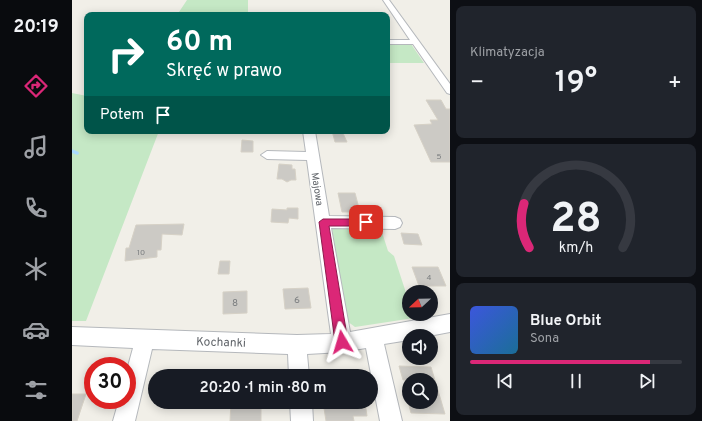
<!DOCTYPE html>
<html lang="pl">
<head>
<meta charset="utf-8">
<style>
	body { margin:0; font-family:Overpass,sans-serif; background:#20242c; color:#f1f3f6; height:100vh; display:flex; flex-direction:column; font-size:15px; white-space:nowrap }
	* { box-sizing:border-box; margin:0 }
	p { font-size:13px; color:#9ea1a6 }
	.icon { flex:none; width:22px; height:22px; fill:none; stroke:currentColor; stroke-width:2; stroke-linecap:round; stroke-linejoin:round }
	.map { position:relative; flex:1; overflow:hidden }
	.sheet { display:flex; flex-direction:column; gap:6px; padding:6px; background:#0d0f14; width:252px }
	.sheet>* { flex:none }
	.guide { position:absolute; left:12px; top:12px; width:306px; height:122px; border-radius:8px; box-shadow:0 2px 10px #0003; background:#00695c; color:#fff; overflow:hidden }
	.needle { width:26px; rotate:248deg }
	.tools { position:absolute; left:330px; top:285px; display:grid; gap:8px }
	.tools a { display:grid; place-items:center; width:36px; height:36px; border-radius:50%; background:#171b24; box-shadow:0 2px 10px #0003; font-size:20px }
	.speed { position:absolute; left:12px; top:357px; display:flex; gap:8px; font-size:20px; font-weight:700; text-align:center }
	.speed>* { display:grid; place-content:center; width:52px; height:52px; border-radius:50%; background:#171b24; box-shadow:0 2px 10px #0003; line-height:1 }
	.speed .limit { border:6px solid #d22; background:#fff; color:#111 }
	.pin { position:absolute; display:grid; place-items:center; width:34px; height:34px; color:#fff; margin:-17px; border-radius:8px; box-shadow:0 2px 6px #0006 }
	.me { position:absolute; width:44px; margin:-22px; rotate:353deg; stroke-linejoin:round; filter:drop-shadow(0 0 3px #0008) }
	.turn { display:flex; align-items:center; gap:14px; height:84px; padding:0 16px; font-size:18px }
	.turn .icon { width:52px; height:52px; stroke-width:2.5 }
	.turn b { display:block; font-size:28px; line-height:34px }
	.then { display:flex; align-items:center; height:38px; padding:0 16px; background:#0003; gap:8px; font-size:15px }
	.big { font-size:30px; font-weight:600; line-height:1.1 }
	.sheet .tile { flex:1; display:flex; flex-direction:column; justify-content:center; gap:6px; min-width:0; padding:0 14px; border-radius:8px; background:#20242c }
	.sheet .dial { align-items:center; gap:0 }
	.dial svg { height:104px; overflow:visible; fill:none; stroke:#363941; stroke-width:7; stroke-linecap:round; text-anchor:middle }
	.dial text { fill:#f1f3f6; stroke:none }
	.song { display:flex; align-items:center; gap:12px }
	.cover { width:48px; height:48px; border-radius:6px; background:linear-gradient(135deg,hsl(230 70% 55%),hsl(200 70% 35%)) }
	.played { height:4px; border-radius:2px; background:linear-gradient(90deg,#db2777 85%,#363941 85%) }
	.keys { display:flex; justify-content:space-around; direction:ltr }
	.heat { display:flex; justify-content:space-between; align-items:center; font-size:22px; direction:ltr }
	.trip { position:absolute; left:76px; top:369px; width:230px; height:40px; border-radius:20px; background:#171b24; box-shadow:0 2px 10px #0003; font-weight:600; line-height:40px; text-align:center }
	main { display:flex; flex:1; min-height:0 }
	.tab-bar { display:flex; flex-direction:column; width:72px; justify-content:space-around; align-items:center; background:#090b0e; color:#9ea1a6 }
	.tab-bar .icon { width:28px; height:28px }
	.tab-bar .selected { color:#db2777 }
	.tab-bar b { font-size:18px; color:#f1f3f6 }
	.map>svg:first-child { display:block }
	.green { fill:#c5e8c5 }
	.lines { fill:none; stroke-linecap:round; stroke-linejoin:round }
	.stream { stroke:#aadaff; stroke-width:3.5 }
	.building { fill:#cccac5; stroke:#d6d1c6 }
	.minor-casing { stroke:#b5b8bc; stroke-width:2 }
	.minor { fill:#fff; fill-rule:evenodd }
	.route { fill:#db2777; stroke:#8e194d }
	.labels { text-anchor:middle; stroke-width:3; stroke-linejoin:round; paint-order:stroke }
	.number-label { font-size:8px; fill:#7a7d7f }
	.street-label { font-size:10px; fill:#5f6368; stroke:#fff }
	.near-number-label { font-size:10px; fill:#7a7d7f }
	.near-street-label { font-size:12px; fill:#5f6368; stroke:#fff }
</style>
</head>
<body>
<main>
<nav class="tab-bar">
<b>20:19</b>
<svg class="icon selected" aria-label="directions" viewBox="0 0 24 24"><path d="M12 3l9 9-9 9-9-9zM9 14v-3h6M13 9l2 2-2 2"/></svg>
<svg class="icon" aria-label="music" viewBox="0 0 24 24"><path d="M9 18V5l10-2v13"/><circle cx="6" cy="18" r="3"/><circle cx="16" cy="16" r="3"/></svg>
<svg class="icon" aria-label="phone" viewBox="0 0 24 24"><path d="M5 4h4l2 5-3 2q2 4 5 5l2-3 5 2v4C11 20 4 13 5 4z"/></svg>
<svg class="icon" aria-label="climate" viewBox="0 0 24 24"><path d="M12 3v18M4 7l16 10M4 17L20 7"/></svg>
<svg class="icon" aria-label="car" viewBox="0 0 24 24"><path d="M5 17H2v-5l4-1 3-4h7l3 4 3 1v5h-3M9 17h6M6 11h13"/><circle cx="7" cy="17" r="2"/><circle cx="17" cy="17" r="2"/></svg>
<svg class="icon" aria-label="filters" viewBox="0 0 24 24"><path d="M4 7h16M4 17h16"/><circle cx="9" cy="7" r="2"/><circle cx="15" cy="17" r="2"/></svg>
</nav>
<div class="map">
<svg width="378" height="421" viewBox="0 0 378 421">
	<rect width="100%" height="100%" fill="#f1efe8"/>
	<path class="green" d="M115 0H176V15H105Z
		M315 44H339L352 63H315Z
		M0 93 15 96V131H87L14 321H0Z
		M264 226H308L316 251 322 256 337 302V314H341L342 318 283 327 275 321 260 229Z"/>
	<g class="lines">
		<path class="stream" d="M0 151 5 153"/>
	</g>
	<path class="building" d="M354 100H369L374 109H378V162H359L342 125 360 124 358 120H366Z
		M260 131H270L275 142H263Z
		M170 140 181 141V152H169Z
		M207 164 220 165V169H223L224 180H219L215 182 210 179H205Z
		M266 193H283L288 212H270Z
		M215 208H226V219L217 218 216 223 199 222 200 209 215 210Z
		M112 224 110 235 90 234 89 250H85V257L53 261 54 248H57L64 225Z
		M329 233 346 234 350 245 332 244Z
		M148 261H158L157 274H146Z
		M340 267H366L374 286H347Z
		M236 288 239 308 213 309 211 289Z
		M175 291V313L151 314V292Z
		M327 366 359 367 373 414 339 413 336 402H359V380H331Z
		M0 394H14L5 421H0Z
		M159 402H189V421H158Z
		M251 402H293L295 416H281L282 421H254Z"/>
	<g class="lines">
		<g class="minor-casing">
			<path id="minor" d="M311 0H317L378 84V94L375 93 341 44H315V40H338Z
				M231 131H243L257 216 323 217 328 219 330 223 328 227 323 229 259 228 278 332 378 314V332L357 336H337V340L312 344 330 421H308L294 348 270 352 235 354 237 376H217L216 354 80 349 63 421H41L47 400H55V370L61 348 0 345V327L225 335 259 334 235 160 195 159 189 155 195 151 234 152Z
				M218 402H240L241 421H219Z"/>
		</g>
		<use href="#minor" class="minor"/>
	</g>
	<path class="route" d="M251 219H294L299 222 294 226H257L276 342 274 347 270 349 265 347 263 342 247 222Z"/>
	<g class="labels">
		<g class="number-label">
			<text x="367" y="159">5</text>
			<text x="69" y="255">10</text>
			<text x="357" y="280">4</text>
		</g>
		<g class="street-label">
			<text transform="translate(246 189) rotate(81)" y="4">Majowa</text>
		</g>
		<g class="near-number-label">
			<text x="225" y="303">6</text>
			<text x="163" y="306">8</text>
		</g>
		<g class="near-street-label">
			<text transform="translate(149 342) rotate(2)" y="4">Kochanki</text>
		</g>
	</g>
</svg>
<div class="tools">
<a><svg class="needle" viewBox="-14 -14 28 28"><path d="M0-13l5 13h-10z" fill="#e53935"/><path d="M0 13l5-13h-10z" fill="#9ea1a6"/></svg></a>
<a><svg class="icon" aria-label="sound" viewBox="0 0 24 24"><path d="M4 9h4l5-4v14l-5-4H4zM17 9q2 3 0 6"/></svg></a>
<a><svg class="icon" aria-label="search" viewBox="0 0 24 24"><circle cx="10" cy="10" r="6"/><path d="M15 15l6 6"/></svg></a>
</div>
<div class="speed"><div class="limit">30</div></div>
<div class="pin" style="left:294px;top:222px;background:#d93025"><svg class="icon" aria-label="arrive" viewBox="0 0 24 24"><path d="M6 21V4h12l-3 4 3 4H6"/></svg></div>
<svg class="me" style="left:270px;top:342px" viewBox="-20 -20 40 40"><path d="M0-17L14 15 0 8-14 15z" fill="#db2777" stroke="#fff" stroke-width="4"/></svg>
<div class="trip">20:20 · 1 min · 80 m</div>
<div class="guide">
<div class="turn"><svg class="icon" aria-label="right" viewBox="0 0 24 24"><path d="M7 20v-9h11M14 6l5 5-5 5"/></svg><div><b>60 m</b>Skręć w prawo</div></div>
<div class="then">Potem<svg class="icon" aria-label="arrive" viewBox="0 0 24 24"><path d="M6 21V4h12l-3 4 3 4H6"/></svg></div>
</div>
</div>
<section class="sheet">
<div class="tile"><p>Klimatyzacja</p>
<div class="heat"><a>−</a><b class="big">19°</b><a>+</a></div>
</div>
<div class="tile dial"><svg viewBox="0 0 100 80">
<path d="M14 69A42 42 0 1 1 86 69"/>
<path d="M14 69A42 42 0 0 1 10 35" stroke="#db2777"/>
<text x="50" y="56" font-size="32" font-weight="700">28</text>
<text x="50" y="72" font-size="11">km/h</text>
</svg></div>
<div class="tile">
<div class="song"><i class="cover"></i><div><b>Blue Orbit</b><p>Sona</p></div></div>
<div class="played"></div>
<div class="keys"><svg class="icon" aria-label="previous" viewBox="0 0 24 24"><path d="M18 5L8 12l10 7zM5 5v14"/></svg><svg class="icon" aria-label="pause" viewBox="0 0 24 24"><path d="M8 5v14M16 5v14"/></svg><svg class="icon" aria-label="next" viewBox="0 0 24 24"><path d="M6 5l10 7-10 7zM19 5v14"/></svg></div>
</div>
</section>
</main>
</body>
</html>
